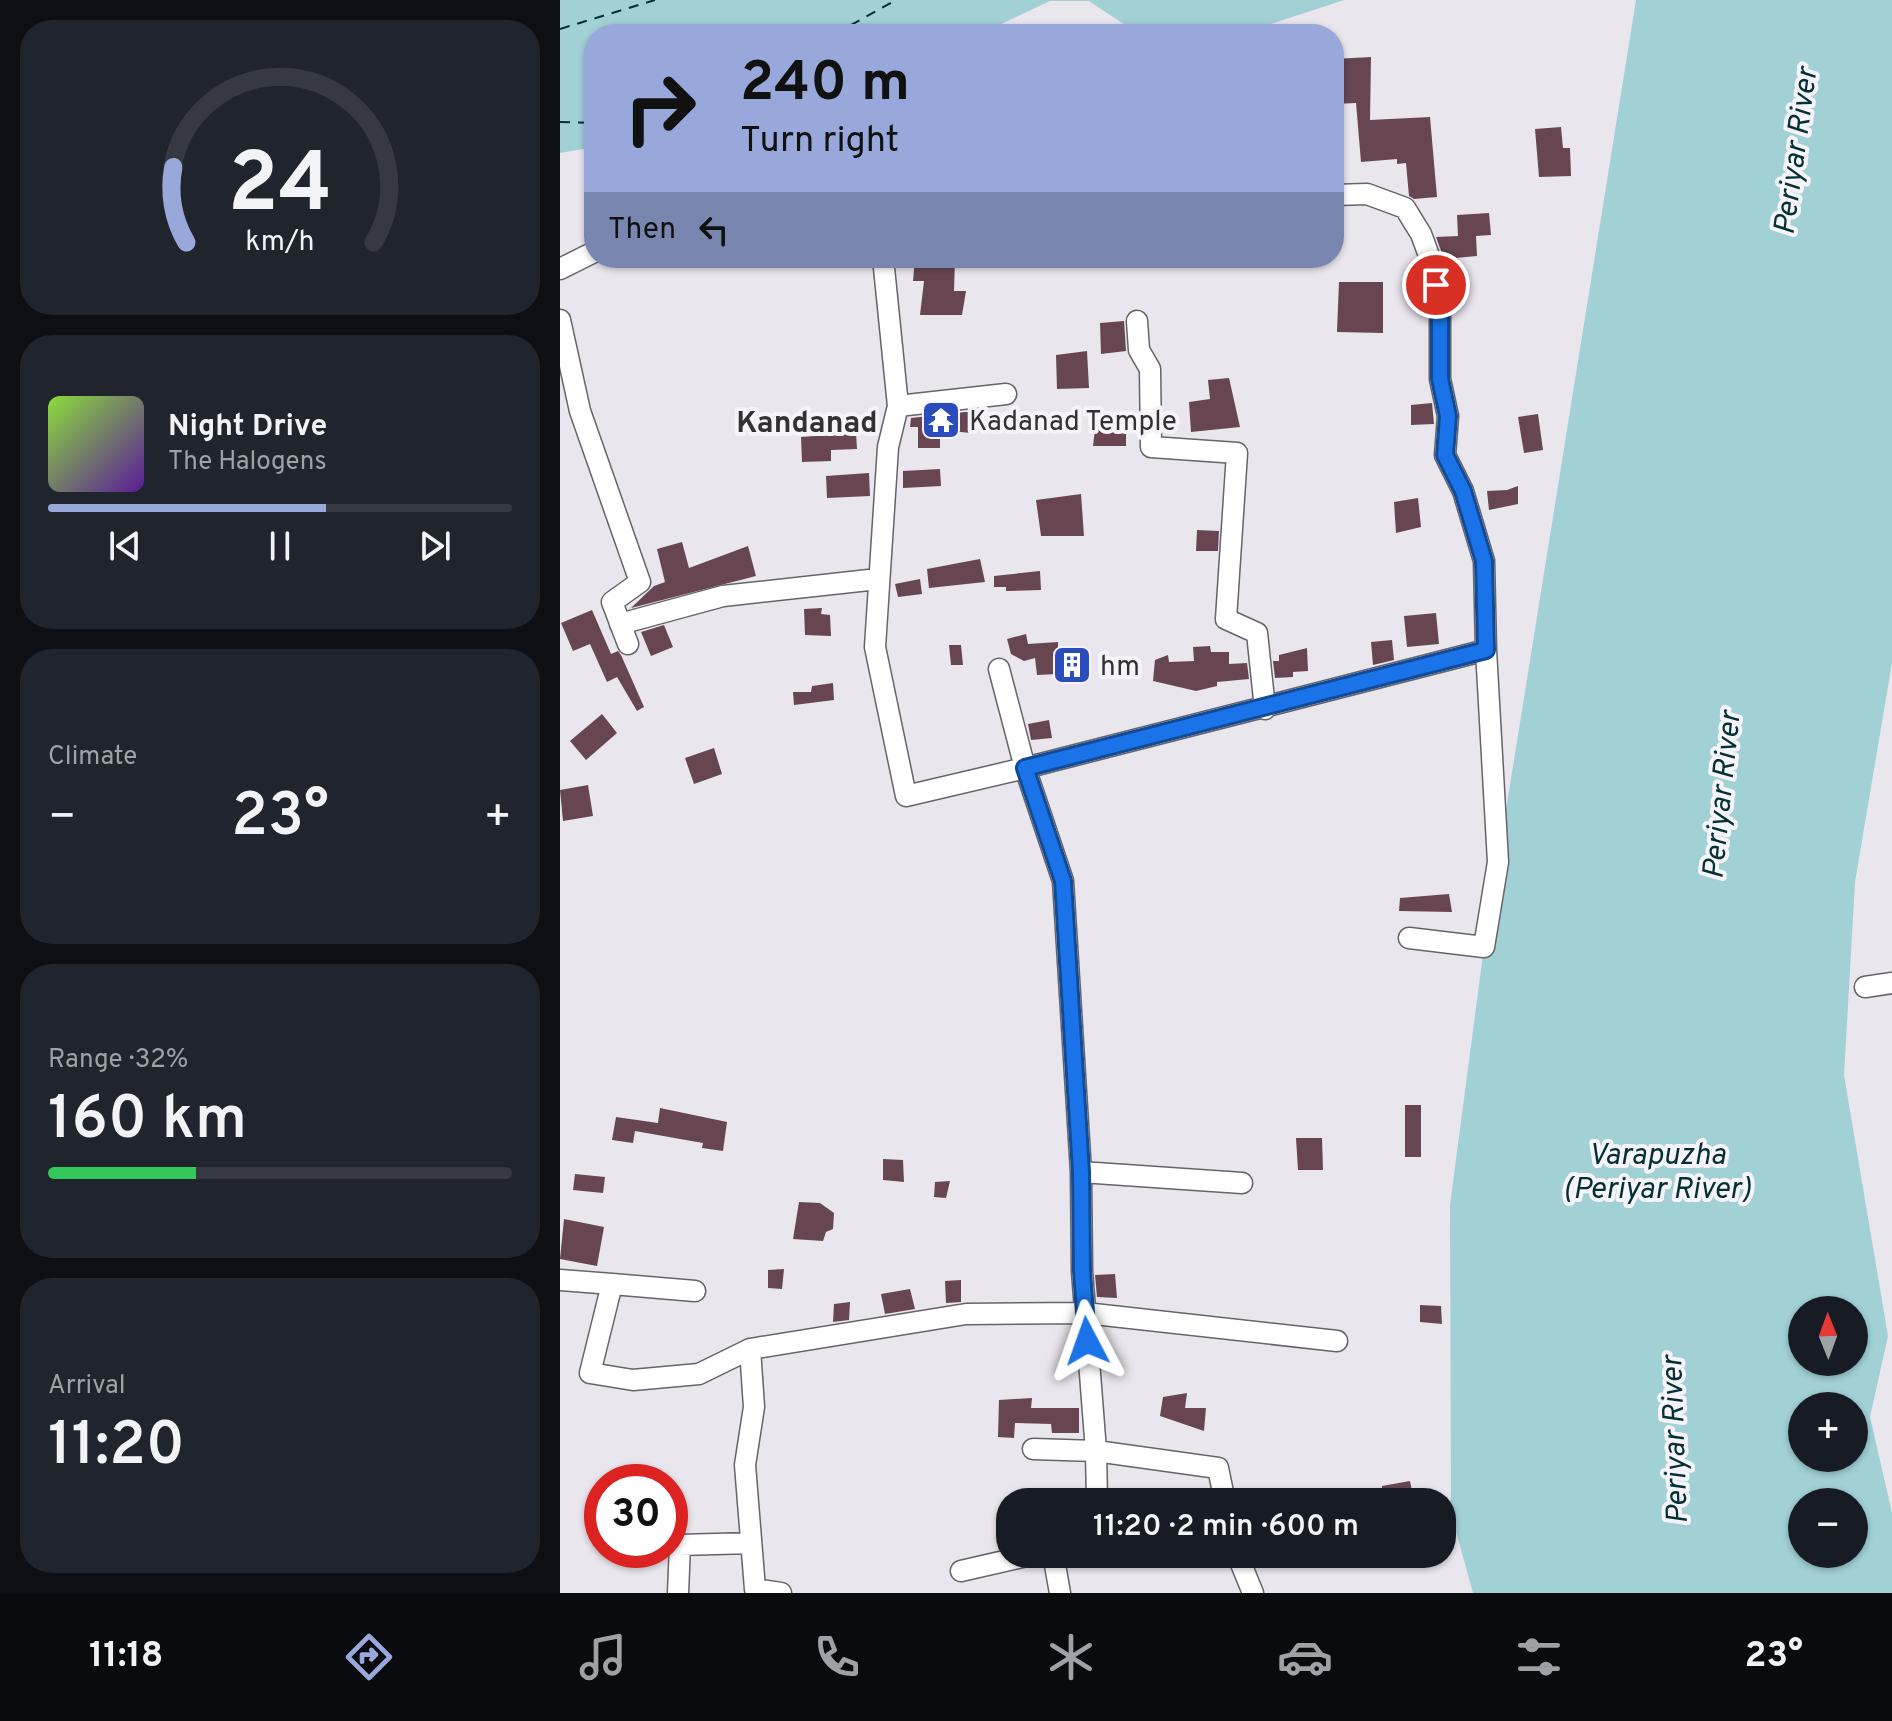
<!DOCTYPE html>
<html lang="en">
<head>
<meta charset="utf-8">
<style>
	body { margin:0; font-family:Overpass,sans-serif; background:#20242c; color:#f1f3f6; height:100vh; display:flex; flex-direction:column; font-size:30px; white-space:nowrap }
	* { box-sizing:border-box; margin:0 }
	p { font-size:26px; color:#9ea1a6 }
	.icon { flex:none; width:44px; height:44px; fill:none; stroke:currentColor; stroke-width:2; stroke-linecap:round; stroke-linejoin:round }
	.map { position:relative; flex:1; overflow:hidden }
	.sheet { display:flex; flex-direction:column; gap:20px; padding:20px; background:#0d0f14; width:560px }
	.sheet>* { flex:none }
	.top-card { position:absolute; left:24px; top:24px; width:760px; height:244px; border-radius:32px; box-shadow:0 2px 6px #0004; background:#98a8db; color:#111; overflow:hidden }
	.needle { width:52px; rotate:359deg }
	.controls { position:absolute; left:1228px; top:1296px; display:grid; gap:16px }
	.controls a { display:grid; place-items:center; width:80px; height:80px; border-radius:50%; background:#171b24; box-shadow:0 2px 6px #0004; font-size:40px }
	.speed { position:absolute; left:24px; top:1464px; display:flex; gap:16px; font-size:40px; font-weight:700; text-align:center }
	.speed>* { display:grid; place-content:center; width:104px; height:104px; border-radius:50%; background:#171b24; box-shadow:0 2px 6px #0004; line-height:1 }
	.speed .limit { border:12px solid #d22; background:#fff; color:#111 }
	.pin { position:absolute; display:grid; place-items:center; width:68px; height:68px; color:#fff; margin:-34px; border:4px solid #fff; border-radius:50%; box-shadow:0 2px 8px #0007 }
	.me { position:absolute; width:88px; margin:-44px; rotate:356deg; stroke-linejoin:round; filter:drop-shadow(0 0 6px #0008) }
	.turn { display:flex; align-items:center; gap:28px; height:168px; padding:0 24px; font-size:36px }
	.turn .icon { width:104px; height:104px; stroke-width:2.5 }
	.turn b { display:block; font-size:56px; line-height:68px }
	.then { display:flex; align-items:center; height:76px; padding:0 24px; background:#0003; gap:16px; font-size:30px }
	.big { font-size:60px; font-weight:600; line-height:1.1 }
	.sheet .tile { flex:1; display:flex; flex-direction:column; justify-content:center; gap:12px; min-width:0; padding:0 28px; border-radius:32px; background:#20242c }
	.sheet .dial { align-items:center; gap:0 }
	.dial svg { height:208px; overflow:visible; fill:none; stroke:#363941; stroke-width:7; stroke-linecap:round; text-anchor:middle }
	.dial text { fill:#f1f3f6; stroke:none }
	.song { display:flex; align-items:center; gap:24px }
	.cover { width:96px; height:96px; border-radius:12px; background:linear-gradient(135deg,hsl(90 70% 55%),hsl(270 70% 35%)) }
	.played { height:8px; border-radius:4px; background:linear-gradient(90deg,#98a8db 60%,#363941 60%) }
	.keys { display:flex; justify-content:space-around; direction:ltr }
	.heat { display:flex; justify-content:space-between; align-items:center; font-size:44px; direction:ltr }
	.charge { height:12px; border-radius:6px; background:linear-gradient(90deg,#34c759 32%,#363941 0) }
	.trip { position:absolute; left:436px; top:1488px; width:460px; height:80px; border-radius:32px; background:#171b24; box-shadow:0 2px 6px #0004; font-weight:600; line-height:80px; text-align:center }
	.tab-bar { display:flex; height:128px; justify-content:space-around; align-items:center; background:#090b0e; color:#9ea1a6 }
	.tab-bar .icon { width:56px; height:56px }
	.tab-bar .on { color:#98a8db }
	.tab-bar b { font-size:36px; color:#f1f3f6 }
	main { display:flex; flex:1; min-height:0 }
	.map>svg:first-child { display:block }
	.water { fill:#a1d0d5; fill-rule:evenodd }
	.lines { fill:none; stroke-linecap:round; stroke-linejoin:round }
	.ferry { stroke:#013035; stroke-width:2; stroke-dasharray:10 8; stroke-linecap:butt }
	.building { fill:#674652 }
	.minor-casing { stroke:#666369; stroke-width:23 }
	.minor { stroke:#fff; stroke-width:20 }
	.route-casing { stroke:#114b97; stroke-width:20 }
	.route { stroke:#1a73e8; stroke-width:14 }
	.labels { text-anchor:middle; stroke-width:8; stroke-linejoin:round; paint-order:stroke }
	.poi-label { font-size:28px; fill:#323133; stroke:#f7f3fa; text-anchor:start }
	.water-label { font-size:30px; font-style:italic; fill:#013035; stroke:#f7f3fa }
	.neighbourhood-label { font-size:30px; font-weight:bold; fill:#323133; stroke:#f7f3fa }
</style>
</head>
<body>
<main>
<section class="sheet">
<div class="tile dial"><svg viewBox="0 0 100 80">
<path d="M14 69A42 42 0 1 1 86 69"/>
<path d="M14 69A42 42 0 0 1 9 40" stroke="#98a8db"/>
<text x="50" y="56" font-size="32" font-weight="700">24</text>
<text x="50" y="72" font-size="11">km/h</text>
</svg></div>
<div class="tile">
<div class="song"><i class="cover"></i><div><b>Night Drive</b><p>The Halogens</p></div></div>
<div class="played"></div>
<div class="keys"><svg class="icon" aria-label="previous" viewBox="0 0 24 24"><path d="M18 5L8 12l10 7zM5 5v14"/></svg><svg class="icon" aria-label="pause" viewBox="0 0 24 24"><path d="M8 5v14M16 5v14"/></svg><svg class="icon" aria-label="next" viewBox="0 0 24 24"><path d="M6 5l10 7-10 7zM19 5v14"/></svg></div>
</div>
<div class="tile"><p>Climate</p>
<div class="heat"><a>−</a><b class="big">23°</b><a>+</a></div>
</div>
<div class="tile"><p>Range · 32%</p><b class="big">160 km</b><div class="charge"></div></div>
<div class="tile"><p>Arrival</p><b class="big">11:20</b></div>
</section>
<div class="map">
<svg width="1332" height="1593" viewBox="0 0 1332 1593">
	<rect width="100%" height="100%" fill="#e9e6ed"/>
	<path class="water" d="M0 0H784L680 34H579L529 1H490L420 34H34V147L0 153Z
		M1076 0H1332V663L1295 882 1284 1075 1328 1336 1310 1417 1332 1513V1593H913L891 1513 890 1205 924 947ZM1242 1310H1294V1362H1242ZM1242 1406H1294V1458H1242ZM1242 1502H1294V1554H1242Z"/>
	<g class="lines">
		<path class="ferry" d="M0 29 95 0
			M275 34 336 0
			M0 122 34 123"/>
	</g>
	<path class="building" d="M811 57 810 120 870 117 877 197 854 199 849 196 846 163 837 164V159L801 162 796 103 774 104V59Z
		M1001 127 1003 148H1010L1011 176 979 177 975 129Z
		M929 213 931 235 916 236 917 256 884 259 876 237 898 236 897 215Z
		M355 258H395L394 291H406L402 315H360L364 281H353Z
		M779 282H823V333L777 332Z
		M564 321 566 351 541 354 540 323Z
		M527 351 529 388 497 389 496 355Z
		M669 378 680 427 631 432 629 402 650 399 648 380Z
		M872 403 874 424 851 425V405Z
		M405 412H412L411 433 380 430V448H358V427H350L351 418Z
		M978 414 983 450 964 453 958 417Z
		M536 421H566V446H533Z
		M296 433 297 449 271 450V461L242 462 241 437Z
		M380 469 381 486 343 488V471Z
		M309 473 310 496 267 498 266 476Z
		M958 486V504L929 510 927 491 947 490Z
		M521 494 524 536H481L476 500Z
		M858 498 861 527 836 533 834 502Z
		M637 530 659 531 658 551H636Z
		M122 542 129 568 188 546 196 576 71 608 94 586 105 582 97 549Z
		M420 559 425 582 369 588 367 569Z
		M480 571 481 590 446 591V587H434V576Z
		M360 579 362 594 338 597 335 584Z
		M262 608 261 614 270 615 271 636 245 635 244 609Z
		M32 610 51 654 58 651 61 655 84 707 77 711 57 677 47 682 30 644 13 651 1 623Z
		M876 613 879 644 847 647 844 616Z
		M104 625 113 647 91 656 81 632Z
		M466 634 468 644 498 642V655H518L517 673 477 675 475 658 464 661 451 654 447 639Z
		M832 640 834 660 813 665 811 642Z
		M389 645H401L403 665H391Z
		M650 646 651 652H669V664L687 663 689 679 657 682V686L636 691 593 681 595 660 608 655 609 662 634 661 633 647Z
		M747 648 748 671 733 672V677L715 678 713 661H719V655Z
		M273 683 274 700 234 705 233 692H251L252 686Z
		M42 714 57 733 26 760 10 741Z
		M489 720 492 738 471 740 468 724Z
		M154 748 162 774 134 784 125 758Z
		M28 785 33 816 3 821 0 790Z
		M889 894 892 912 839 911 840 898Z
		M845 1105H861V1157H845Z
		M100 1108 167 1122 163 1151 142 1148 143 1143 75 1131 73 1143 52 1140 56 1117 98 1123Z
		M736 1138H762L763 1170H738Z
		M323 1159 343 1160 344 1182 323 1180Z
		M15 1174 45 1177 43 1193 13 1190Z
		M390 1181 386 1198 374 1197 375 1182Z
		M239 1202 260 1203 274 1213 273 1229 266 1232 263 1241 233 1239Z
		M4 1219 44 1227 37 1266 0 1259Z
		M224 1269 222 1289 208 1288V1270Z
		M555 1274 557 1298 537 1297 535 1275Z
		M401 1280V1302L386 1303 385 1281Z
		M350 1289 355 1309 325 1314 321 1294Z
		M290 1302 289 1320 273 1322 274 1304Z
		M860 1305 881 1306 882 1324 860 1322Z
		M627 1393 625 1408H646L644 1431 600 1416 603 1397Z
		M472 1398 471 1408H519V1433H492L491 1424 455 1423 454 1438 438 1437 439 1400Z
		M850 1481 854 1502H826L822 1498V1486Z"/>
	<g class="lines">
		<g class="minor-casing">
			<path id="minor" d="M774 195 807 194 845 208 861 234 871 261 880 309V379L888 416 885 455 903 491 924 561 926 650
				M323 258 338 406 328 447 315 647 346 796 465 768 503 881 521 1172 522 1271 536 1451 658 1468 665 1502
				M0 269 34 252
				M0 320 20 411 80 582 52 602 68 644
				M577 321 579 350 590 369 591 447 677 453 666 619 697 633 705 709
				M338 406 446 394
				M60 624 163 596 318 579
				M439 669 465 768 926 650 938 862 924 947 849 938
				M1305 987 1332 983
				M521 1172 682 1183
				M0 1280 52 1284 30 1373 73 1380 139 1374 190 1349 406 1314 525 1313 777 1341
				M52 1284 135 1291
				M190 1349 194 1407 185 1465 195 1589 221 1593
				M473 1449 536 1451 537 1502
				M493 1554 500 1593
				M677 1554 693 1593
				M401 1571 475 1554
				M118 1593 120 1545 191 1543"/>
		</g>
		<use href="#minor" class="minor"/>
	</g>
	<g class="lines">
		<g class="route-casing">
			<path id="route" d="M527 1341 522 1271 521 1172 503 881 465 768 926 650 924 561 903 491 885 455 888 416 880 379V309L876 285"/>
		</g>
		<use href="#route" class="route"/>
	</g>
	<defs>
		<g id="temple-square" transform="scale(2)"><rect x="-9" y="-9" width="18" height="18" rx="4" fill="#2b4cbb" stroke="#f7f3fa"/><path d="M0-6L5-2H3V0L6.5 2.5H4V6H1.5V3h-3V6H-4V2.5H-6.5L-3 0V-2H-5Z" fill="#fff"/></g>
		<g id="building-square" transform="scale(2)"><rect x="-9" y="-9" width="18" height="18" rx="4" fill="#2b4cbb" stroke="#f7f3fa"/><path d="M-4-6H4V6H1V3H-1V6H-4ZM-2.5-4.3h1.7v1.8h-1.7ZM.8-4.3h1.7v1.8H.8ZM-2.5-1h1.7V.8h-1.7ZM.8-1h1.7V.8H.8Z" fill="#fff"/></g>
	</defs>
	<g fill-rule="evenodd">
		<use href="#temple-square" x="381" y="420"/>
		<use href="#building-square" x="512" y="665"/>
	</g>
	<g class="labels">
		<g class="poi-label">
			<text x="409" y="430">Kadanad Temple</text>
			<text x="540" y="675">hm</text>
		</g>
		<g class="water-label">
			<text transform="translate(1235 151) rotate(-82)" y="10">Periyar River</text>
			<text transform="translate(1161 795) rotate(-84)" y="10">Periyar River</text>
			<text x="1097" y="1164">Varapuzha<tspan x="1097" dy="34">(Periyar River)</tspan></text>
			<text transform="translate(1114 1440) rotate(-92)" y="10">Periyar River</text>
		</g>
		<g class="neighbourhood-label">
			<text x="247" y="432">Kandanad</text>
		</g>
	</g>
</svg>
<div class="controls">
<a><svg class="needle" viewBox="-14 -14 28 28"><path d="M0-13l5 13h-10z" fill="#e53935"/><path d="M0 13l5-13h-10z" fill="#9ea1a6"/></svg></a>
<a>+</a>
<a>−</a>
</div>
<div class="speed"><div class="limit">30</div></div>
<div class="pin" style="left:876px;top:285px;background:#d93025"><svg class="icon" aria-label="arrive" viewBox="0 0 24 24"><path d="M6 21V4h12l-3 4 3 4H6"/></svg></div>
<svg class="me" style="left:527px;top:1341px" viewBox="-20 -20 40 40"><path d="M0-17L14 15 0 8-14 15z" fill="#1a73e8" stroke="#fff" stroke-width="4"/></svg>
<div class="trip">11:20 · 2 min · 600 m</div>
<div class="top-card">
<div class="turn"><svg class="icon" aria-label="right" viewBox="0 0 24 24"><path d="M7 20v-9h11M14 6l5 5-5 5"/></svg><div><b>240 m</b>Turn right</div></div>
<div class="then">Then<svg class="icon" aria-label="left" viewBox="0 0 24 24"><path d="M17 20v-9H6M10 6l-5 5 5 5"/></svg></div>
</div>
</div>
</main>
<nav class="tab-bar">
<b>11:18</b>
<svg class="icon on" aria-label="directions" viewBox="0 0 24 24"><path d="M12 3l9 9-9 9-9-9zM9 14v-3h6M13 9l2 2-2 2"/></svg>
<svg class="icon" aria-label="music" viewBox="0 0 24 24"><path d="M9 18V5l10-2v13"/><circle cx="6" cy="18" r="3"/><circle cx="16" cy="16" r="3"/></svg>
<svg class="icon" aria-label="phone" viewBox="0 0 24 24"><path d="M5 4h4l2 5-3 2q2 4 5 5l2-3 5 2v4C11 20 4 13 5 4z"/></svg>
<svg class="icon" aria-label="climate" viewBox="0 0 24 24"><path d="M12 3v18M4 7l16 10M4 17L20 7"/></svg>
<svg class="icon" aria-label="car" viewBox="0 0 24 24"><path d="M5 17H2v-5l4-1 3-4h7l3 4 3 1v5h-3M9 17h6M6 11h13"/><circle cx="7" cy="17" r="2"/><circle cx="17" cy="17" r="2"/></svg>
<svg class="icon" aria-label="filters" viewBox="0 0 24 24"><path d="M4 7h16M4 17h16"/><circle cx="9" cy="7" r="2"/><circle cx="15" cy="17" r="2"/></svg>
<b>23°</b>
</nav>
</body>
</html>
